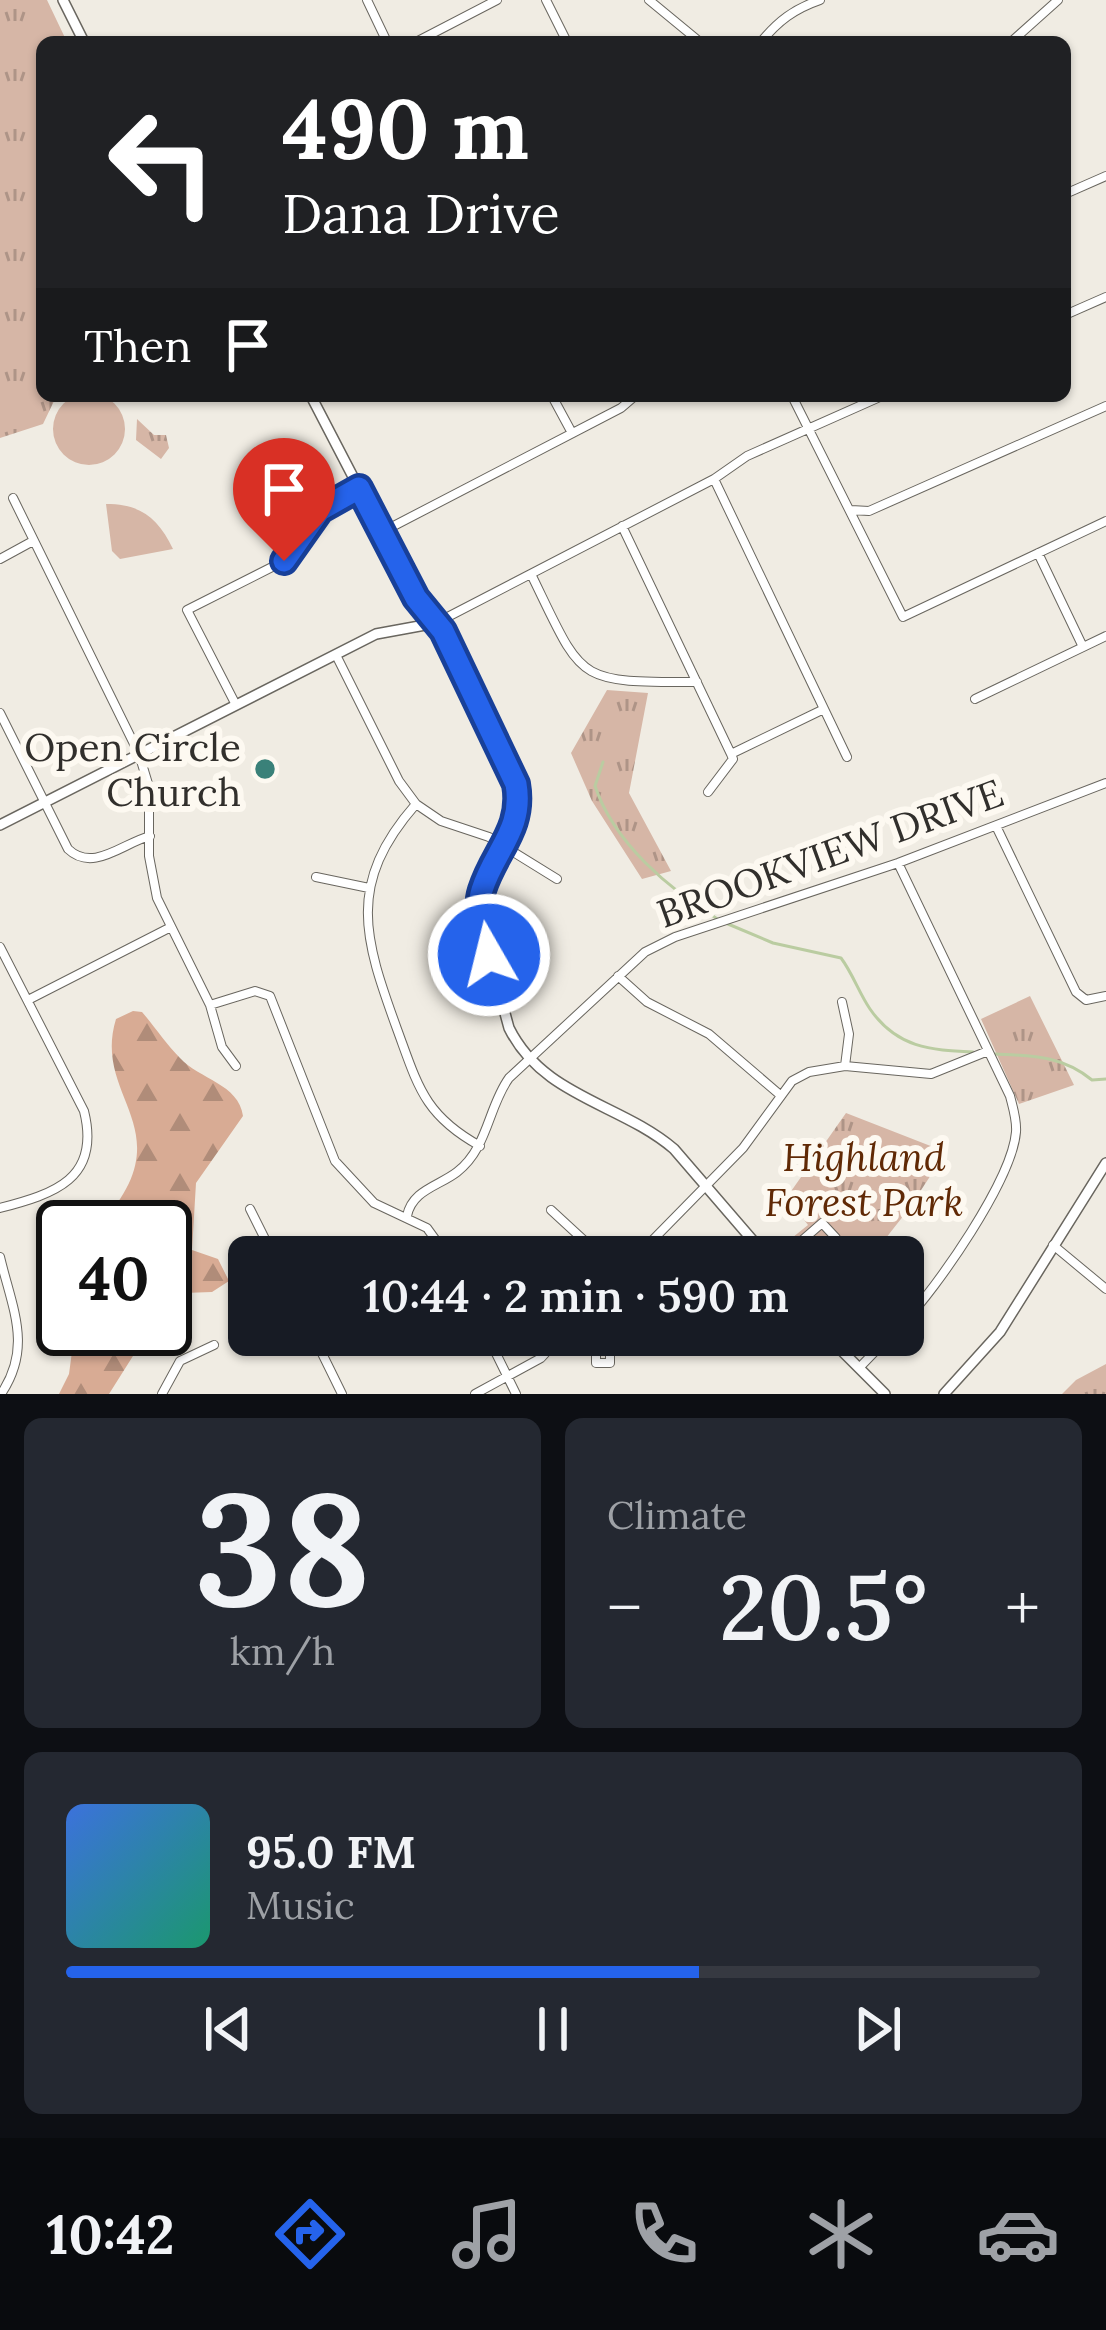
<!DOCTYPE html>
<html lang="en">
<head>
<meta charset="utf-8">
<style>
	body { margin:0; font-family:Lora,serif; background:#242831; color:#f1f3f6; height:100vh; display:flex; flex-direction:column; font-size:45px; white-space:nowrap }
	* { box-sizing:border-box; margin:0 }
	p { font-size:39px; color:#9ea1a6 }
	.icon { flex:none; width:66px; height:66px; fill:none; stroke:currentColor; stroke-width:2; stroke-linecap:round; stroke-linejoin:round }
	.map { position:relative; height:1394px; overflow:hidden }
	.drawer { display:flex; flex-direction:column; gap:24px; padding:24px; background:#0d0f14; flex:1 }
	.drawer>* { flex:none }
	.top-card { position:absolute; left:36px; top:36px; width:1035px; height:366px; border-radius:18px; box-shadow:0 3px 9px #0004; background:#202124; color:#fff; overflow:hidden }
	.speed { position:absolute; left:36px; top:1200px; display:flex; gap:24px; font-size:60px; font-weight:700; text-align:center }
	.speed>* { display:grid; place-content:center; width:156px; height:156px; border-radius:50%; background:#171b24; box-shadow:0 3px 9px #0004; line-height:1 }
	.speed .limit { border:6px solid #111; border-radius:18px; background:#fff; color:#111 }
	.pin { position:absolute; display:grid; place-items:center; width:102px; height:102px; color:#fff; margin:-123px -51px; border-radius:50% 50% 50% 0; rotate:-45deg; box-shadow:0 0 12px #0007 }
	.pin .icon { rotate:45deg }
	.me { position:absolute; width:132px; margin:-66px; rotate:352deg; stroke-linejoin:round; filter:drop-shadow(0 0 9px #0008) }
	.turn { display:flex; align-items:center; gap:42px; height:252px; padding:0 48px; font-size:54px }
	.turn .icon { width:156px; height:156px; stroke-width:2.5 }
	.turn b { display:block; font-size:84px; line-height:102px }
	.then { display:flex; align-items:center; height:114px; padding:0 48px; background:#0003; gap:24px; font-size:45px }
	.big { font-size:90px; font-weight:600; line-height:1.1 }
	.drawer .tile { flex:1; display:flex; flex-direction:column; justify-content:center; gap:18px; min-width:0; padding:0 42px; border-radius:18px; background:#242831 }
	.drawer .dial { align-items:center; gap:0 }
	.dial b { font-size:156px; line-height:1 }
	.song { display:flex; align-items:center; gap:36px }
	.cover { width:144px; height:144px; border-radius:18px; background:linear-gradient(135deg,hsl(220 70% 55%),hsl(160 70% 35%)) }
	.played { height:12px; border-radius:6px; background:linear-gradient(90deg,#2563eb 65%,#363941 65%) }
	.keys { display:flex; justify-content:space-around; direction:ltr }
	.heat { display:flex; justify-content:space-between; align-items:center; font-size:66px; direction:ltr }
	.drawer .tiles { flex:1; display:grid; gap:24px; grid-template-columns:1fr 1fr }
	.tile:last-child { grid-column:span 2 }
	.trip { position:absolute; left:228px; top:1236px; width:696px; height:120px; border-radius:18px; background:#171b24; box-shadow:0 3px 9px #0004; font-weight:600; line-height:120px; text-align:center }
	.menu { display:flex; height:192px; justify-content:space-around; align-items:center; background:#090b0e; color:#9ea1a6 }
	.menu .icon { width:84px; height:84px }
	.menu .selected { color:#2563eb }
	.menu b { font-size:54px; color:#f1f3f6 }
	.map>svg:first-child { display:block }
	.forest { fill:url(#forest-firs) }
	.park { fill:url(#park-tufts) }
	.garden { fill:#d6b6a6 }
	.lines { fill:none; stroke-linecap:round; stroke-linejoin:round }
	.stream { stroke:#bacca1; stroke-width:3 }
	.street-casing { stroke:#69665f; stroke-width:10 }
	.secondary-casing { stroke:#69665f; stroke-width:12 }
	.street { stroke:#fff; stroke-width:8 }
	.secondary { stroke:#fff; stroke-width:9 }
	.route-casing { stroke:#184099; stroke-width:30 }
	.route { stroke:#2563eb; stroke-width:21 }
	.poi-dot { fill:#3a8179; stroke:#fdf9f1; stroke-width:4.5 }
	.labels { text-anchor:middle; stroke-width:12; stroke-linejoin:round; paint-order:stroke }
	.poi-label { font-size:39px; fill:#312f2c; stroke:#fdf9f1; text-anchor:end }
	.street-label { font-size:39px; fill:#312f2c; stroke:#fdf9f1 }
	.park-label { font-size:39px; font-style:italic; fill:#602905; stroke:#fdf9f1 }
</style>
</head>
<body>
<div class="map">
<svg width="1106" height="1394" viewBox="0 0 1106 1394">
	<defs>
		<pattern id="forest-firs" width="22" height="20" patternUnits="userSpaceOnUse" patternTransform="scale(3)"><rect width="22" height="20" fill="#d8ab94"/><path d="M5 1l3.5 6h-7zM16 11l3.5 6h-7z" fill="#b08c79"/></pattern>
		<pattern id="park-tufts" width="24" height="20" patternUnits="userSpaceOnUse" patternTransform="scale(3)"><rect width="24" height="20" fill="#d6b6a6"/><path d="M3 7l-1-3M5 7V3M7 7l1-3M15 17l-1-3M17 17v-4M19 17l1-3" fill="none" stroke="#ae9487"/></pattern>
	</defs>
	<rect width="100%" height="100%" fill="#f0ece3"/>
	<path class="forest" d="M133 1011 142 1012C155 1027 166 1044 180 1058 199 1079 239 1084 243 1116L196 1183 192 1250 218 1259 229 1281 212 1292 184 1293 165 1312V1227H98C188 1130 91 1100 116 1019Z
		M75 1329H150L109 1394H59L69 1374Z"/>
	<path class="park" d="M0 0H47L67 42H42V396H62L55 399 43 424 0 438Z
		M137 419 154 435H166L169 448 161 459 136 440Z
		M607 690 648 693 629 793 671 871 642 879 592 801 571 753Z
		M1030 996 1074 1085 1019 1104 981 1019Z
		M846 1113 946 1152 908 1210 871 1257H831L817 1239 794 1257H775L772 1254 808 1225 787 1197Z
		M1106 1364V1394H1062L1076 1380Z"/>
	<path class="garden" d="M53 429a36 36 0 1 1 72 0a36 36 0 1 1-72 0Z
		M106 504C141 504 158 518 173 549L120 559 112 551Z"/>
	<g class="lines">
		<path class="stream" d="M603 762 595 786C614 843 669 889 719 920
			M728 924 773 943 841 958C853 974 859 993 870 1009 897 1048 930 1050 973 1052
			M995 1054C1032 1056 1061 1055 1092 1080L1106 1079"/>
		<g class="street-casing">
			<path id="street" d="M367 0 387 42
				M546 0 567 42
				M649 0 700 42
				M416 42 497 0
				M761 42C778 21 794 9 820 0
				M1011 42 1058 0
				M1065 194 1106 176
				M1065 315 1106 297
				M552 396 572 433
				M792 396 903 617 1106 521
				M714 479 847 757
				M13 498 139 754 149 787V856L157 898 210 1005 255 991 270 996 335 1161 374 1203 427 1228 448 1257
				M851 510 869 511 1106 406
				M622 526 731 754
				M382 532 621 408 635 396
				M1038 553 1083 647
				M0 559 33 541
				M531 574C584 683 574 682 697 682
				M436 623 714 479 747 456 882 396
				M336 655 399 781 416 804 441 821 489 837 557 879
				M975 699 1106 636
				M236 705 187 610 284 561 320 510 359 487
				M0 713 68 849C93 873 123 843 150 836
				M708 792 733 759 731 754 824 709
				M416 804C346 884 364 938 397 1029 418 1086 424 1115 480 1146
				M997 828 1076 992 1086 1000 1106 996
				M898 863 1010 1096C1013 1108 1017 1120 1016 1132 1012 1180 937 1288 903 1323
				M316 877 369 888
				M0 947 84 1111C101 1179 54 1194 0 1208
				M618 976 647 1002 709 1034 779 1094
				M28 1000 171 927
				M842 1002 849 1034 845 1066
				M210 1005 222 1047 236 1066
				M250 1209 274 1257
				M551 1210 602 1257
				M407 1216C412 1190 439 1186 457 1172 488 1148 488 1107 509 1078L645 952 675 937 898 863 1106 783
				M1053 1245 1106 1289
				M0 1257C12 1308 33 1347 1 1394
				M636 1257 743 1148 792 1081 809 1072 845 1066 931 1074 988 1051
				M783 1257 822 1223 836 1238
				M313 1335 342 1394
				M487 1335 516 1394
				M582 1335 596 1349 610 1348V1363H596V1349
				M859 1368 891 1335
				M162 1394 180 1361 214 1345
				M475 1394 541 1358 562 1335"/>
		</g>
		<g class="secondary-casing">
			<path id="secondary" d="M63 0 84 42
				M311 396 416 598 443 631 516 785 519 800 514 828 483 887 479 903V918L509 1028C543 1097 620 1103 674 1149L767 1257
				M0 825 376 634 436 623
				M826 1335 885 1394
				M944 1394 1000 1332 1106 1163"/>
		</g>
		<use href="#street" class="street"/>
		<use href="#secondary" class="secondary"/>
	</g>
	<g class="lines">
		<g class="route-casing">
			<path id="route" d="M284 561 320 510 359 488 416 598 443 631 516 784C524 829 494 851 482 890 475 912 483 934 489 955"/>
		</g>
		<use href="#route" class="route"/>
	</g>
	<circle class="poi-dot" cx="265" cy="769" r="12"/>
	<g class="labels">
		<g class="poi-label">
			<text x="241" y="761">Open Circle<tspan x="241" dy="45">Church</tspan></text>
		</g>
		<g class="street-label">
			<text transform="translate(830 853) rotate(-20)" y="14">BROOKVIEW DRIVE</text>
		</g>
		<g class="park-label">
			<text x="864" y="1171">Highland<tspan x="864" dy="45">Forest Park</tspan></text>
		</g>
	</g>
</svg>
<div class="speed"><div class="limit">40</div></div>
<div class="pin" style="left:284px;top:561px;background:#d93025"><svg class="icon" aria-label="arrive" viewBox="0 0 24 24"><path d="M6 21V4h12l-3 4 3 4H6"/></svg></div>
<svg class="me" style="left:489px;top:955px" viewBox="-20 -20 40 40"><circle r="17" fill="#2563eb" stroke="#fff" stroke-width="3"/><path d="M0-11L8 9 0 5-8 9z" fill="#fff"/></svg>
<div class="trip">10:44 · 2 min · 590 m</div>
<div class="top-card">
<div class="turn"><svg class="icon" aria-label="left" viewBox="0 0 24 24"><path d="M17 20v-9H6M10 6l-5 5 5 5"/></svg><div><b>490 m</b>Dana Drive</div></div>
<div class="then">Then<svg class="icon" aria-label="arrive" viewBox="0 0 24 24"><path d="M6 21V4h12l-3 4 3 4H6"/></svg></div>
</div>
</div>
<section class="drawer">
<div class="tiles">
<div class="tile dial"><b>38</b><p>km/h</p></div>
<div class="tile"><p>Climate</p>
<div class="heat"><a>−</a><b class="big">20.5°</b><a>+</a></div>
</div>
<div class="tile">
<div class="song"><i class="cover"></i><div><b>95.0 FM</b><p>Music</p></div></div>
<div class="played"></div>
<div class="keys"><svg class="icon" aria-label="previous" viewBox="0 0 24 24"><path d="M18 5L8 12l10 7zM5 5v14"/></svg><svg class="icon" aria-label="pause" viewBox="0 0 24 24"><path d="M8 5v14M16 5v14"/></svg><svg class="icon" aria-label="next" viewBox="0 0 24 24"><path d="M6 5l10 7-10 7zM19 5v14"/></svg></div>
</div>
</div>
</section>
<nav class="menu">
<b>10:42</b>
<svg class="icon selected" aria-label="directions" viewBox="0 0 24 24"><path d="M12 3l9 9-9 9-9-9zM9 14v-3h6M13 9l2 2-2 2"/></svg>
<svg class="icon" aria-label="music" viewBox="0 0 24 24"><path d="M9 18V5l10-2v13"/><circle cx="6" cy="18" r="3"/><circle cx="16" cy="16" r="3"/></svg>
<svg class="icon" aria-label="phone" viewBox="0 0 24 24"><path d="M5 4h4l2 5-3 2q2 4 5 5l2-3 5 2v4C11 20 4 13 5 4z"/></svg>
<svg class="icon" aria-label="climate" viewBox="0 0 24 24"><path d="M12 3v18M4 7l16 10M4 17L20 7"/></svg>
<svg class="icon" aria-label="car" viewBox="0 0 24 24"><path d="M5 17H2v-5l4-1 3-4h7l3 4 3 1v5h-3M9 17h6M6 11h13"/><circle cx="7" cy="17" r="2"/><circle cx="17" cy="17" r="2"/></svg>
</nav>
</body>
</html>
